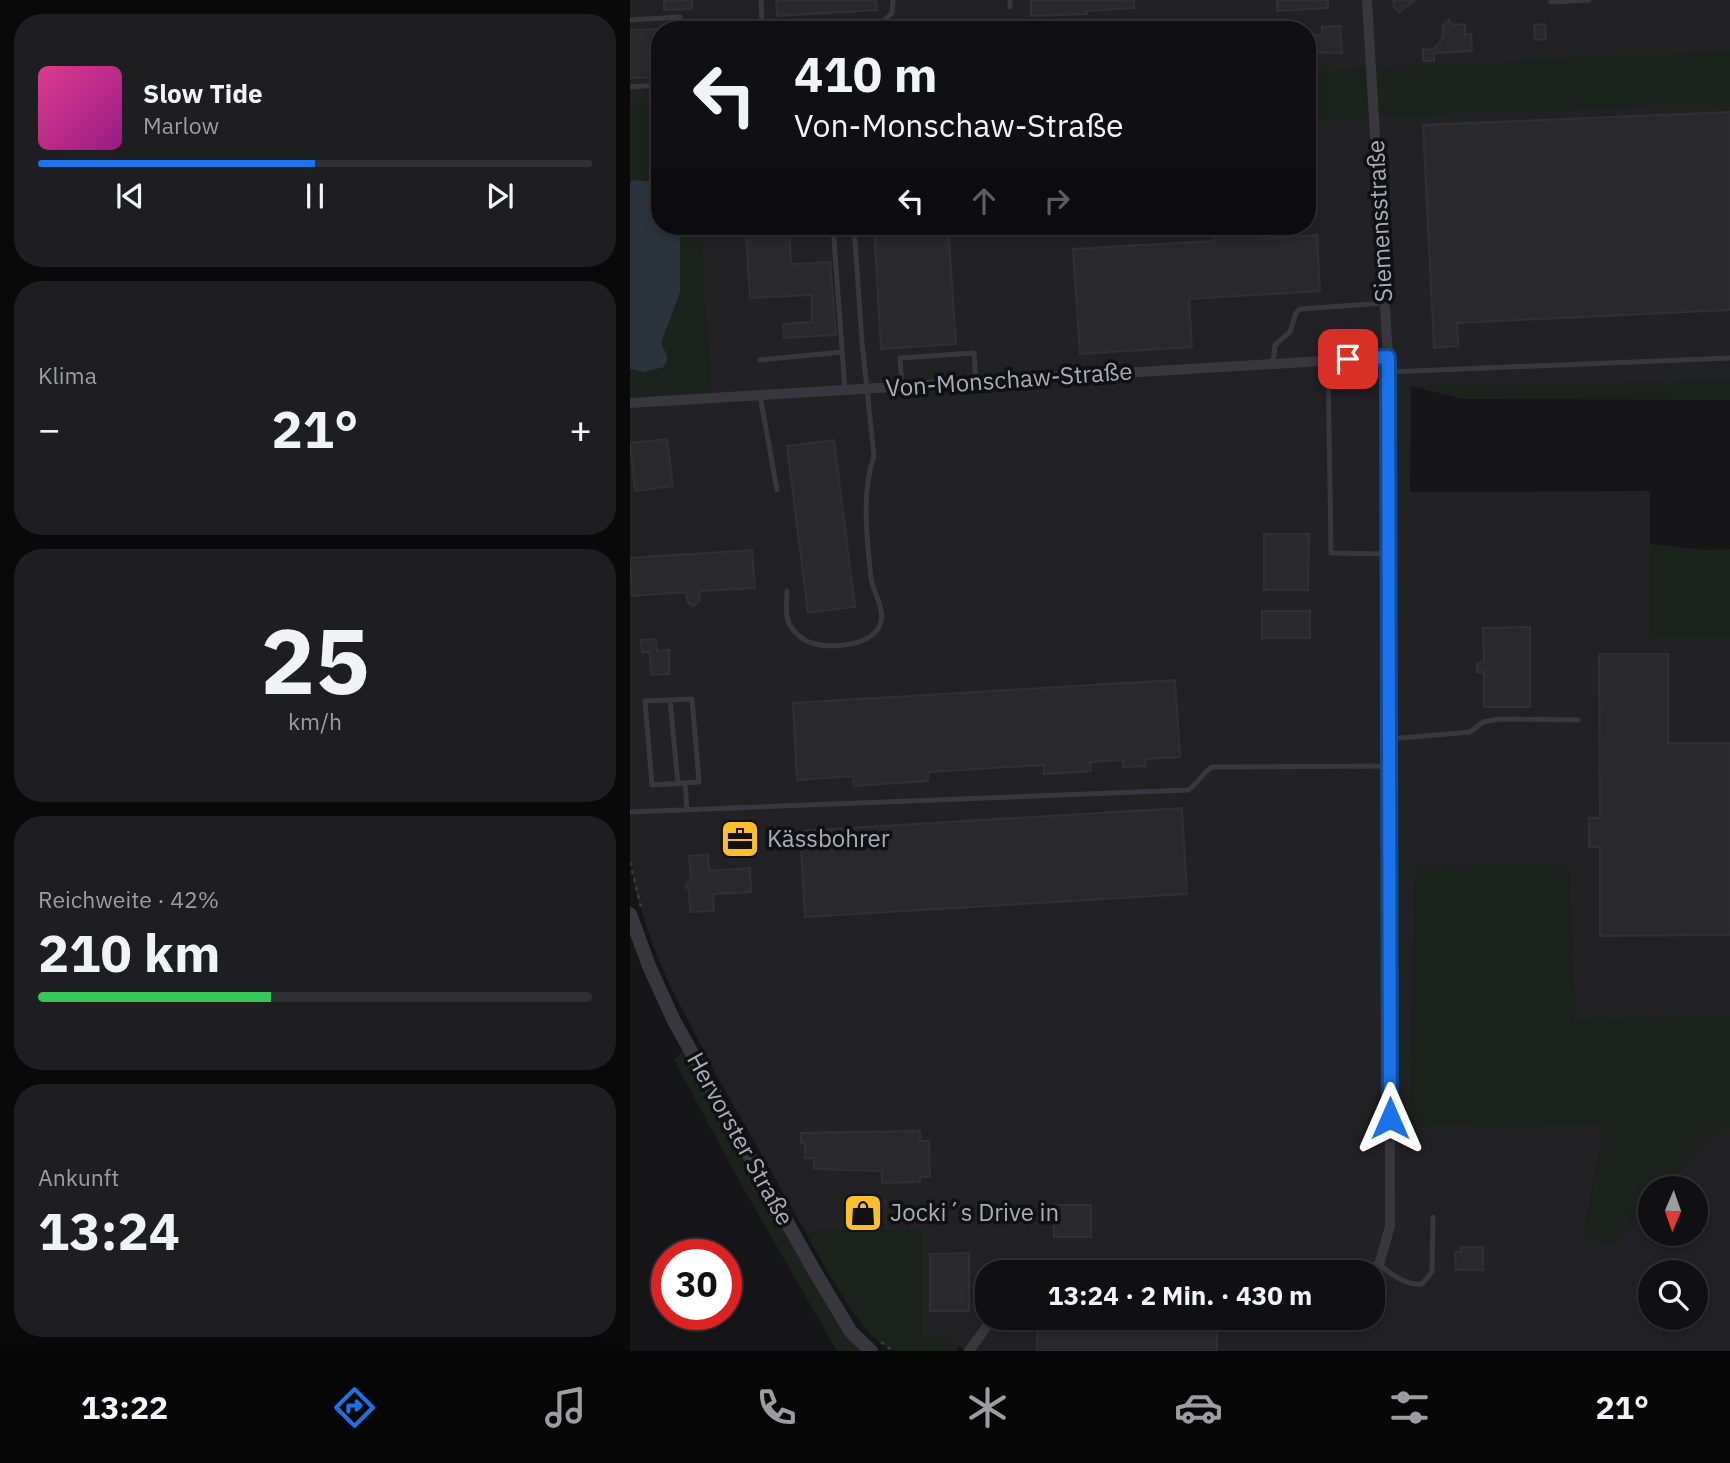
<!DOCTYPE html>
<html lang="de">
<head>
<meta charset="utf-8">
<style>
	body { margin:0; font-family:"IBM Plex Sans",sans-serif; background:#1e1e20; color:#f1f3f6; height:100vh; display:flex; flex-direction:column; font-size:26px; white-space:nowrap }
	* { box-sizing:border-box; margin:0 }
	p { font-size:23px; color:#9c9d9f }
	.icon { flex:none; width:38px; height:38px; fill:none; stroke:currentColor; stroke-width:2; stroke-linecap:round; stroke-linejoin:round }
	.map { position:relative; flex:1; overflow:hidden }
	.details { display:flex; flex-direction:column; gap:14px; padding:14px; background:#09090a; width:630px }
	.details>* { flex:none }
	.top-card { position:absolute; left:21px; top:21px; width:665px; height:214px; border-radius:28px; box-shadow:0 4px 10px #0003,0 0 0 2px #303032; background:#101012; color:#f1f3f6; overflow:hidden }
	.needle { width:46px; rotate:182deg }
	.tools { position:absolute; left:1008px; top:1176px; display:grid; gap:14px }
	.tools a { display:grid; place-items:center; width:70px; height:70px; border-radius:50%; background:#101012; box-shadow:0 4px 10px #0003,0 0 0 2px #303032; font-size:35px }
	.speed { position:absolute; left:21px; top:1239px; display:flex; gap:14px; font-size:35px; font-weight:700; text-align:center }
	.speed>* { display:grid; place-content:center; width:91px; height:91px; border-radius:50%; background:#101012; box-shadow:0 4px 10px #0003,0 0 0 2px #303032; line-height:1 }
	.speed .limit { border:10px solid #d22; background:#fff; color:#111 }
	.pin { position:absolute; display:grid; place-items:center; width:60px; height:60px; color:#fff; margin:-30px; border-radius:14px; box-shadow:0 4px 10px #0006 }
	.me { position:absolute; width:77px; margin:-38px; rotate:0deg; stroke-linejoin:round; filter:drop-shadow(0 0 5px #0008) }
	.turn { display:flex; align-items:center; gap:24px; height:147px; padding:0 28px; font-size:32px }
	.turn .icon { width:91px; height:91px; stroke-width:2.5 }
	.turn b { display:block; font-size:49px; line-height:60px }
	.lanes { display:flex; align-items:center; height:66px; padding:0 28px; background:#0003; justify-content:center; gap:35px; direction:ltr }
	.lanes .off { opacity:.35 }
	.big { font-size:52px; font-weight:700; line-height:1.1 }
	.details .tile { flex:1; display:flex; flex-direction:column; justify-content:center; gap:10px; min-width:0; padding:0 24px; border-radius:28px; background:#1e1e20 }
	.details .dial { align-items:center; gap:0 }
	.dial b { font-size:91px; line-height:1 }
	.song { display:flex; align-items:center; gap:21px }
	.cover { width:84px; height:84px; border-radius:10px; background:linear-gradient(135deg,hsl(330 70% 55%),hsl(310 70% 35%)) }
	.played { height:7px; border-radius:4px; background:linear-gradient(90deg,#1a73e8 50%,#303032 50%) }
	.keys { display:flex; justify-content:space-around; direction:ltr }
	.heat { display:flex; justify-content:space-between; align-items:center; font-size:38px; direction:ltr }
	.charge { height:10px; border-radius:5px; background:linear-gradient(90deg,#34c759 42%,#303032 0) }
	.trip { position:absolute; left:345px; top:1260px; width:410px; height:70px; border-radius:28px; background:#101012; box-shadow:0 4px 10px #0003,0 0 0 2px #303032; font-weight:700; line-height:70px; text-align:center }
	.dock { display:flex; height:112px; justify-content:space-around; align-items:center; background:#060607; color:#9c9d9f }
	.dock .icon { width:49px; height:49px }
	.dock .current { color:#1a73e8 }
	.dock b { font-size:32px; color:#f1f3f6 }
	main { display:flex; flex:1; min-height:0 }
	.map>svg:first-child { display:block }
	.built { fill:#222225; fill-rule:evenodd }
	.green { fill:#1c231d }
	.water { fill:#2b343d }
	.building { fill:#29292c; stroke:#303034; stroke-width:2 }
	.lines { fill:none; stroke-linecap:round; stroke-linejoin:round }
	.path { stroke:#3d3e44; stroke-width:2.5; stroke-dasharray:3.5 5; stroke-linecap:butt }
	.service { stroke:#37373d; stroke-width:5 }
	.minor { stroke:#37373d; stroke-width:10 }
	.tertiary { stroke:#37373d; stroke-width:14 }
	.route-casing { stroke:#114b97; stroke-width:18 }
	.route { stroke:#1a73e8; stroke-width:12 }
	.labels { text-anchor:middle; stroke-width:7; stroke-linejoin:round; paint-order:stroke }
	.street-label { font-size:24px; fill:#a7acb9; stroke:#111113 }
	.poi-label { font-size:24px; fill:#a7acb9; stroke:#111113; text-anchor:start }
</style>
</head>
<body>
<main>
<section class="details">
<div class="tile">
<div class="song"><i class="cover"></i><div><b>Slow Tide</b><p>Marlow</p></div></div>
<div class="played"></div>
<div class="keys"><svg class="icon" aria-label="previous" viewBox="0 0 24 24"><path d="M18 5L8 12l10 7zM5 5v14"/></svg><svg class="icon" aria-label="pause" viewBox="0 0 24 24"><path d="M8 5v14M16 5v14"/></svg><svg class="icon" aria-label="next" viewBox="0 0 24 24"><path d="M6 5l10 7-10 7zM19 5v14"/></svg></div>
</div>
<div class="tile"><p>Klima</p>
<div class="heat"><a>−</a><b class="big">21°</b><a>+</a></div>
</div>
<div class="tile dial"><b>25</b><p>km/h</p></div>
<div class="tile"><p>Reichweite · 42%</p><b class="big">210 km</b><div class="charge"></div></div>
<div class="tile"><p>Ankunft</p><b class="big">13:24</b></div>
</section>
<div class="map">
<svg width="1100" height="1351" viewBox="0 0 1100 1351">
	<rect width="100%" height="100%" fill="#161618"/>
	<path class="built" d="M0 0H1100V381L781 387 780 492 1020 491V637H1100V1017L944 1020 939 865 785 867 781 1125 974 1124 954 1237 981 1245 1020 1202V1234H1066V1188H1033L1089 1126 1100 1127V1351H335L320 1338H293V1230L175 1231 86 1074 39 984 23 946 5 890 0 859ZM30 30H677V226H30ZM357 1272H742V1318H357ZM1020 1272H1066V1318H1020Z"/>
	<path class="green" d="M1100 51V103L677 120V71Z
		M30 103V226H71L82 398 0 403V104Z
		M1100 381V400L832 399 781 386Z
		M1020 544 1075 550 1100 549V637H1020Z
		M939 865 944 1020 1100 1017V1127L1089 1126 1033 1188H1020V1202L982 1245 954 1238 974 1124 781 1125 785 867Z
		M55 1049 232 1351H207L115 1191 44 1060Z
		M293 1230V1337L320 1338 330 1346 326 1351C307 1351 285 1351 266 1351 235 1346 190 1258 175 1231Z"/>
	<path class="water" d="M5 180 30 182V226H50V292L31 343C35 353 41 356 34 367L14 372 0 369V182Z"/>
	<path class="building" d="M62 0V9L34 10V1Z
		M146 0H246L247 10 147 16Z
		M401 0H504V8L457 11V14L401 16Z
		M647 0H698V8L647 11Z
		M763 0H785L769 12 764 7Z
		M819 20 823 25 835 24V35L841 34 842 51 804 53V61H793V49L803 50 813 38V25Z
		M915 24 916 39 905 40 904 25Z
		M710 26 712 53 678 52 677 36 692 35V27Z
		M30 29V77L0 78V30Z
		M1100 112V310L827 323 828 346 804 348 793 125Z
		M244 226H318L326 344 251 349Z
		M583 226H630L631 239 687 235 690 291 559 299 562 347 450 354 443 249 584 241Z
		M159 228 161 264 200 262 206 335 154 338 153 324 182 322V295L120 298 116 231Z
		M37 439 43 486 5 491 0 443Z
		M204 440 225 607 178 613 157 446Z
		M634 534H679L678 590H634Z
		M122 550 125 588 70 591 69 602 63 606 58 602 56 592 2 596 0 558Z
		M632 611H680V638H632Z
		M900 627V707H854V672H847V663L854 662 853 628Z
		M26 639 27 651 39 650V674L21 675 20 652H12L11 640Z
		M969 654H1038V743H1100V935L970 936V847H959V818H970Z
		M545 680 550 757 515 759 516 766 493 767V760L460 762 461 771 414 774V765L298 772V781L224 786 223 776 167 780 163 703Z
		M552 808 557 894 175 917 170 831Z
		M78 854 79 871 120 868 121 892 83 894 84 911 60 912 59 890 55 886 61 880 59 856Z
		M290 1131V1141H299L300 1177H290V1182L252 1183V1171L184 1169V1158H175V1143H171V1133Z
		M219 1205H247V1221H219Z
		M424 1205H461V1237H424Z
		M831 1247H853V1270H826L825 1252H831Z
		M339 1253V1311H300V1254Z
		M407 1318H587V1351H407Z"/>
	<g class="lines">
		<path class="path" d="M0 862 11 907
			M251 1342 263 1351"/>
		<path class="service" d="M131 0 132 28 249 25 262 13 263 0
			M380 0V7
			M921 0V2L959 0
			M0 20 50 17 51 30
			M0 87 30 85
			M167 231 203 226 215 390
			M130 360 212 352
			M698 362 701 553 758 554
			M643 364 645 345 660 332 666 313 670 309 755 303
			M758 372 1100 358
			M272 387 270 358 344 353 346 383
			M130 395 147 490
			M157 591C157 604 154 616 161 627 166 634 174 641 182 643 201 649 241 646 250 625 256 609 243 593 241 578 237 539 231 493 244 456L232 342 224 226
			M62 699 69 782 22 785 15 701Z
			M40 700 48 784
			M759 739 840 732 853 722 869 719 948 720
			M55 783 57 809
			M0 812 558 790C568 784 572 773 582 767L758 766
			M749 1265C762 1274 776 1286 792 1284L802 1272 803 1217"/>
		<path class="minor" d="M0 403 758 357
			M737 1272 749 1265 760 1226 758 357 737 0
			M339 1351 363 1318"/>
		<path class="tertiary" d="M0 914 19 966 44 1021 185 1272 221 1332 241 1351"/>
	</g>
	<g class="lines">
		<g class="route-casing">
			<path id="route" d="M718 359 758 357 760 1118"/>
		</g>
		<use href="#route" class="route"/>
	</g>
	<defs>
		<g id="office-square" transform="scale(2.0125)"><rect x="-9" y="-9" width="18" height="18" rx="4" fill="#fcbf2a" stroke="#111113"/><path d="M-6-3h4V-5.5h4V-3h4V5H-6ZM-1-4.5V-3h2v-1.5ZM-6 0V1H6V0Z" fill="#111"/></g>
		<g id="shop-square" transform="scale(2.0125)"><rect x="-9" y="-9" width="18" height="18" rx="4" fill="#fcbf2a" stroke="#111113"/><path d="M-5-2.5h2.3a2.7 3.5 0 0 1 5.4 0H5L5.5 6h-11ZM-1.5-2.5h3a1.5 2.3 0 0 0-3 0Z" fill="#111"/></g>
	</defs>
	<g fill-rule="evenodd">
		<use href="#office-square" x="110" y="839"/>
		<use href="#shop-square" x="233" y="1213"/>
	</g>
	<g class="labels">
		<g class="street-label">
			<text transform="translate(750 221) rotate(-93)" y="8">Siemensstraße</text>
			<text transform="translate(379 380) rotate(-4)" y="8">Von-Monschaw-Straße</text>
			<text transform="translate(110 1139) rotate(61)" y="8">Hervorster Straße</text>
		</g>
		<g class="poi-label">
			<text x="137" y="847">Kässbohrer</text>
			<text x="260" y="1221">Jocki´s Drive in</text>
		</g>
	</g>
</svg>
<div class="tools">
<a><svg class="needle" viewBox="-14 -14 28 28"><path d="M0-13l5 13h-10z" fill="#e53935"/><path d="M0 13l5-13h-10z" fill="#9c9d9f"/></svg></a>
<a><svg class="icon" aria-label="search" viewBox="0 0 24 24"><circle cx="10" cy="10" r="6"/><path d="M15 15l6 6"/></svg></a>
</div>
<div class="speed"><div class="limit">30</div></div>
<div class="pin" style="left:718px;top:359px;background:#d93025"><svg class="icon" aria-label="arrive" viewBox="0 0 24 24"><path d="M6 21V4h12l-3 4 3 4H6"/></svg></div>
<svg class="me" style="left:760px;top:1118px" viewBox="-20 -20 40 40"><path d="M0-17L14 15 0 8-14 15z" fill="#1a73e8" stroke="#fff" stroke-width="4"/></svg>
<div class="trip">13:24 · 2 Min. · 430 m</div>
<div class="top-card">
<div class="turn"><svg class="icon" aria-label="left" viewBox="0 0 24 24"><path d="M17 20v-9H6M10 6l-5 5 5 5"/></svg><div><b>410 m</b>Von-Monschaw-Straße</div></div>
<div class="lanes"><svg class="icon" aria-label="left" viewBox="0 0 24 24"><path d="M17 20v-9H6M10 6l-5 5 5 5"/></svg><svg class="icon off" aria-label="ahead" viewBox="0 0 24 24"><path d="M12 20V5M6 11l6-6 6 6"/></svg><svg class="icon off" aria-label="right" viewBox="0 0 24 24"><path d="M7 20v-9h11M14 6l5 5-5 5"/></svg></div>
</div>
</div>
</main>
<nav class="dock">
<b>13:22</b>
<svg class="icon current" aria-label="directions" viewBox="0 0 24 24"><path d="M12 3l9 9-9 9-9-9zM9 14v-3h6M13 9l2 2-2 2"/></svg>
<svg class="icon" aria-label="music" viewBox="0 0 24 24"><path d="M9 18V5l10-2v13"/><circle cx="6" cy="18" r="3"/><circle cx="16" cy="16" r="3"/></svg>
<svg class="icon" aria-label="phone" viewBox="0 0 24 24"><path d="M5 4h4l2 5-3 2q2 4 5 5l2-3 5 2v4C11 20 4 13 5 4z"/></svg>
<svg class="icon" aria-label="climate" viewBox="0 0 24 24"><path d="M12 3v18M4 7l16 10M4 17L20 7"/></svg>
<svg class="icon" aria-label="car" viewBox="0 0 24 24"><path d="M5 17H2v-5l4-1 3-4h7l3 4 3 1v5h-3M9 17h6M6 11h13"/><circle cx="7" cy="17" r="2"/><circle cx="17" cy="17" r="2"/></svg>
<svg class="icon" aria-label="filters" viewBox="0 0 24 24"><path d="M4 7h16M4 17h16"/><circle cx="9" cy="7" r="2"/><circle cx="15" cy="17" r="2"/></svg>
<b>21°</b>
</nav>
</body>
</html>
